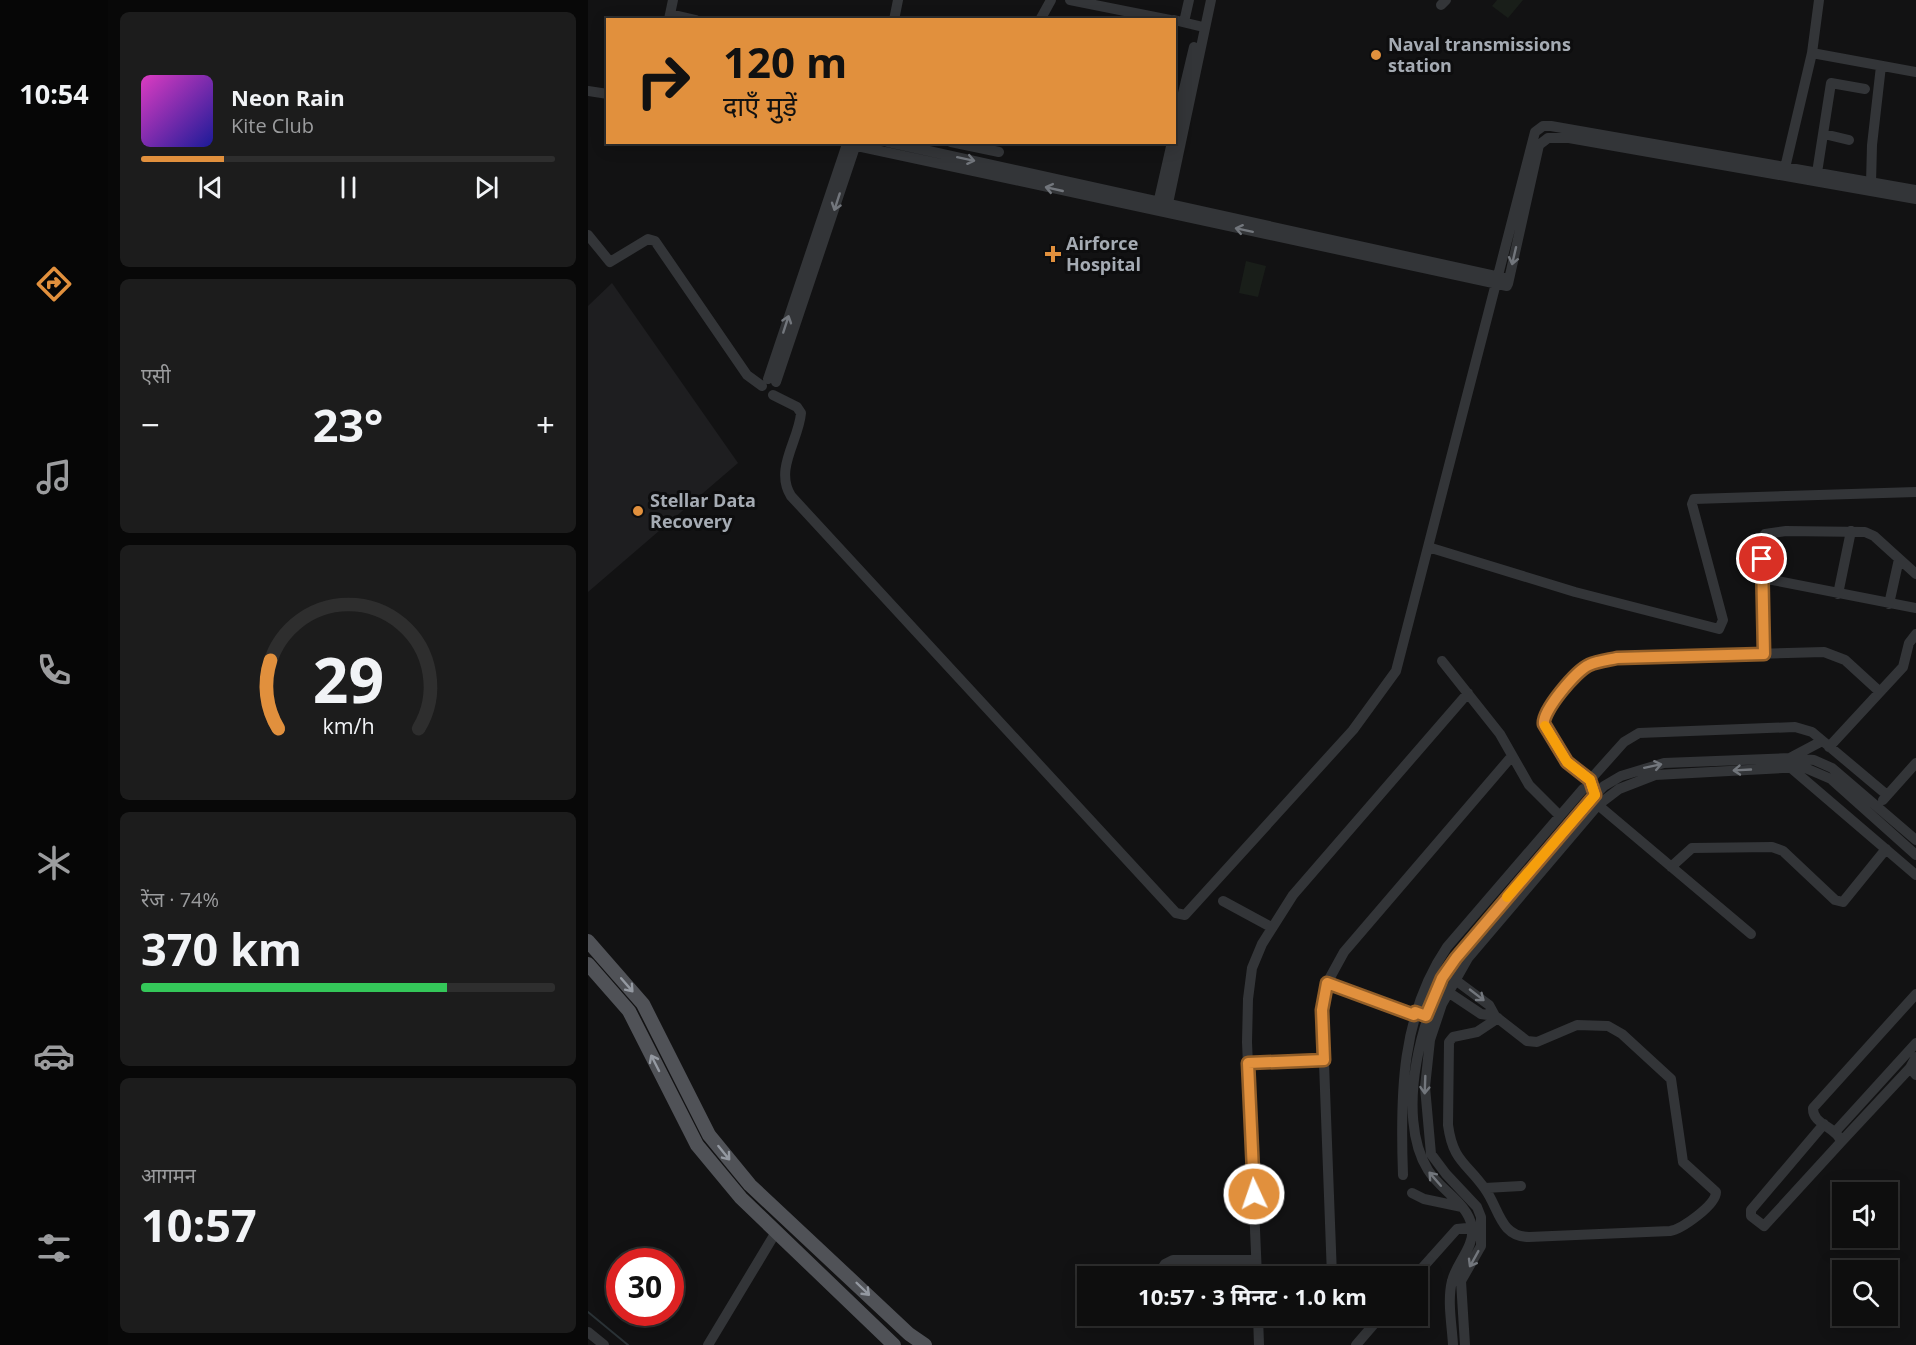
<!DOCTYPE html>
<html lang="hi">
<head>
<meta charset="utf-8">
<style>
	body { margin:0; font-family:"Open Sans","Noto Sans Devanagari",sans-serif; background:#1c1c1c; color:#f1f3f6; height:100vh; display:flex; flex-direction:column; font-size:22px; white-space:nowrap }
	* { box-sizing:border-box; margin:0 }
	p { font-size:20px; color:#9b9c9e }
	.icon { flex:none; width:33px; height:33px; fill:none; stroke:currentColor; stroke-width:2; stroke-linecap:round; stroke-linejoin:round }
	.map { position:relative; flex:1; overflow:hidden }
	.sheet { display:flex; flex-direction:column; gap:12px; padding:12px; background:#080808; width:480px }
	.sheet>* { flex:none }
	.hud { position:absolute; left:18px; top:18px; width:570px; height:126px; border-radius:0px; box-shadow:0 3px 15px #0003,0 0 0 2px #2e2e2e; background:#e1903d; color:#111; overflow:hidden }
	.tools { position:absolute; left:1244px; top:1182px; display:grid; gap:12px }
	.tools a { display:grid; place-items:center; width:66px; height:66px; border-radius:0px; background:#0e0e0e; box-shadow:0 3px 15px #0003,0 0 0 2px #2e2e2e; font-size:30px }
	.speed { position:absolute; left:18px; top:1248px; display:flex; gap:12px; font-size:30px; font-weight:700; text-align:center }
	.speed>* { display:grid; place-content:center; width:78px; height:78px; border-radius:50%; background:#0e0e0e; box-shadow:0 3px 15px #0003,0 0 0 2px #2e2e2e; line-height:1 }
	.speed .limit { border:9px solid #d22; background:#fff; color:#111 }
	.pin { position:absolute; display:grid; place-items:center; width:51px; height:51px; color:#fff; margin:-26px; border:3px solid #fff; border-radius:50%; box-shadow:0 2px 6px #0007 }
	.me { position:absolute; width:66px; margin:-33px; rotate:357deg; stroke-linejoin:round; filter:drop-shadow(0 0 4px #0008) }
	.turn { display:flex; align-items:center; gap:21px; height:126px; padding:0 18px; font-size:27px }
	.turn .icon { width:78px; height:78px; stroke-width:2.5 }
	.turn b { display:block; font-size:42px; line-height:51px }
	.big { font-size:45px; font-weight:700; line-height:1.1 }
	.sheet .tile { flex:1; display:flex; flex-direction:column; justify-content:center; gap:9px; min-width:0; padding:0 21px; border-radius:9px; background:#1c1c1c }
	.sheet .dial { align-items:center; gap:0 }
	.dial svg { height:156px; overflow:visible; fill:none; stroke:#2e2e2e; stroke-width:7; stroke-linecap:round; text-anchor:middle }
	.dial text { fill:#f1f3f6; stroke:none }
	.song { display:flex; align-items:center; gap:18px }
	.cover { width:72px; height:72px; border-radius:9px; background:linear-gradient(135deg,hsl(310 70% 55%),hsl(240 70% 35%)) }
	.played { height:6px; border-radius:3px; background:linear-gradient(90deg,#e1903d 20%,#2e2e2e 20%) }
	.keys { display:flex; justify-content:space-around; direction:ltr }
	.heat { display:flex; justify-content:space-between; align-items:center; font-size:33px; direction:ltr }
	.charge { height:9px; border-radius:4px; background:linear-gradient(90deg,#34c759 74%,#2e2e2e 0) }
	.trip { position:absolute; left:489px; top:1266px; width:351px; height:60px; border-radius:0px; background:#0e0e0e; box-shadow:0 3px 15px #0003,0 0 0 2px #2e2e2e; font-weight:700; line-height:60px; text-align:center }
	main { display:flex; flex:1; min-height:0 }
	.tab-bar { display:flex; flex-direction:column; width:108px; justify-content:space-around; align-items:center; background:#060606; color:#9b9c9e }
	.tab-bar .icon { width:42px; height:42px }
	.tab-bar .active { color:#e1903d }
	.tab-bar b { font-size:27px; color:#f1f3f6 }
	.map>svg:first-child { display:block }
	.built { fill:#1e1e20 }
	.green { fill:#191e19 }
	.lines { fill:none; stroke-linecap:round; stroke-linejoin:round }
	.stream { stroke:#2a3236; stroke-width:2 }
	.minor { stroke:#333538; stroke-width:10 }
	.major { stroke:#505257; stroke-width:14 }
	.oneway { stroke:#72767c }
	.oneway2 { stroke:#9499a1 }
	.route-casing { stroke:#925e28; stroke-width:15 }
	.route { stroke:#e1903d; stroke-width:10 }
	.slow { stroke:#f59e0b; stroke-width:10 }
	.poi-dot { fill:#e1903d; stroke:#0d0d0e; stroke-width:2 }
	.labels { text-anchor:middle; stroke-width:6; stroke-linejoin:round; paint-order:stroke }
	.poi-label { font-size:18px; font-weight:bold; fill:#a5abb3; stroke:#0d0d0e; text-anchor:start }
</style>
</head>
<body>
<main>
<nav class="tab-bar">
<b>10:54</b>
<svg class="icon active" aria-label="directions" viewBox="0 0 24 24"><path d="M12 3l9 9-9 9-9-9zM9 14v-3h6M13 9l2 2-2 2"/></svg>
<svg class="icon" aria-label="music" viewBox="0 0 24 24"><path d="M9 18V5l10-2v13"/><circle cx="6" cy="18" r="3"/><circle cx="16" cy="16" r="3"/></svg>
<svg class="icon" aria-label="phone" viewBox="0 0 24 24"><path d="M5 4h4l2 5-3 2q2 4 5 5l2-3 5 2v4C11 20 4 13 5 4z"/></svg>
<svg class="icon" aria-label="climate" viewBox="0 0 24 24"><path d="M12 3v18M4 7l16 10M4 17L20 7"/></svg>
<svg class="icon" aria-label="car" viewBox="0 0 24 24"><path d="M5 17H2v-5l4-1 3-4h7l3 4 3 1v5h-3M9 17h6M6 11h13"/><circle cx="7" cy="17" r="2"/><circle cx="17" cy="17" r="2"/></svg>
<svg class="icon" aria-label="filters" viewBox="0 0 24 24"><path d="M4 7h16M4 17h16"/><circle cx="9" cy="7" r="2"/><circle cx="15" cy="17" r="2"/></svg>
</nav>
<section class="sheet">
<div class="tile">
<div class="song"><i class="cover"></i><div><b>Neon Rain</b><p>Kite Club</p></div></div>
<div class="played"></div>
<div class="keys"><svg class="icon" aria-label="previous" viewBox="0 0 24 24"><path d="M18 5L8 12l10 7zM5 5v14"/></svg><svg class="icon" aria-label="pause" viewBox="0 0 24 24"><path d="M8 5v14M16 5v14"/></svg><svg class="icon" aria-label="next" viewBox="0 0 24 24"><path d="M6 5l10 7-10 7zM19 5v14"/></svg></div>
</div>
<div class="tile"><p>एसी</p>
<div class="heat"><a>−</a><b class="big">23°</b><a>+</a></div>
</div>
<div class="tile dial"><svg viewBox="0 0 100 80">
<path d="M14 69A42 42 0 1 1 86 69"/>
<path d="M14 69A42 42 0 0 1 10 34" stroke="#e1903d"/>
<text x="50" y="56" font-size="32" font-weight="700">29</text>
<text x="50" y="72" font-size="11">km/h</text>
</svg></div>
<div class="tile"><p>रेंज · 74%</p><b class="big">370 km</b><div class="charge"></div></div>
<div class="tile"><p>आगमन</p><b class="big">10:57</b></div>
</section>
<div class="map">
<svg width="1328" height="1345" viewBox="0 0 1328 1345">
	<rect width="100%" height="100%" fill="#121213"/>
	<path class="built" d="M24 283 150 463 0 592V306Z"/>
	<path class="green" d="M909 0H935L920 18 904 6Z
		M658 261 678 266 670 297 651 293Z"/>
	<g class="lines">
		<path class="stream" d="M0 1312 40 1345"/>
		<path class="minor" d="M482 0 582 20
			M853 5 858 0
			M82 14 108 20
			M81 19 85 0
			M306 20 310 0
			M452 20 463 0
			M586 20 611 26
			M596 22 601 0
			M1224 53 1328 72
			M0 91 20 94
			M586 131 606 47
			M1236 134 1261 140
			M300 142 921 279
			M363 142 411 152
			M269 146 919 286
			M1196 172 1224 53 1231 0
			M1228 179 1243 83 1277 89
			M1283 183 1284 145 1293 66
			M569 208 584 142
			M579 208 623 0
			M0 235 22 262 60 239 67 241 159 375 174 386
			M920 284 951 145 960 138H981L1328 199
			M180 379 259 144
			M188 382 267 147
			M185 395 209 407 213 413C211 440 186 469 203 496L588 913 597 915 765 730 808 671 947 132 955 126H963L1328 190
			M840 547 987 592 1131 629 1135 620 1104 504 1106 499 1328 492
			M1174 578 1328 608
			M1250 594 1263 531
			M1301 604 1311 559
			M1176 654 1173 539 1177 534 1198 531 1277 532 1286 536 1328 574
			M854 661 912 734 941 785 972 816
			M1241 747 1315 667 1321 643 1328 634
			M1202 758 1234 741
			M1203 768 1328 875
			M1002 780 1036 742 1051 733 1207 727 1224 732 1299 795
			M1007 795 1002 780 979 762 955 720C958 708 989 671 1001 665 1009 661 1020 660 1029 658L1236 652 1257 660 1292 692
			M1295 800 1328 763
			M1010 805 1163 934
			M1083 867 1104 848 1184 847 1195 851 1247 900 1255 902 1298 849
			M635 901 683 927
			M866 979 901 1005 907 1016 939 1041 949 1042 989 1025 1020 1026 1034 1034 1083 1079 1095 1162 1128 1192C1128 1205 1094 1229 1082 1231L941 1237C912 1237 911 1208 897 1189 879 1163 865 1162 860 1125L861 1042 865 1037 889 1032 910 1018
			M739 983 826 1015
			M860 992 893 1014 907 1016
			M1328 1057 1322 1068 1328 1075
			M659 1063 736 1060
			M1236 1124 1163 1210V1216L1176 1226 1253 1142C1250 1127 1224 1125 1225 1108L1328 994
			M1247 1132 1328 1043
			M1253 1142 1322 1068
			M815 1175C812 1095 813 1015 859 947L995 789
			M897 1188 933 1186
			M824 1193 836 1199 874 1207
			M570 1275 577 1264 585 1260H668
			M669 1276 659 1042 660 999 664 968 674 944 705 895 880 693
			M744 1276 734 1010 739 983 756 952 924 756
			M827 1276 869 1229 889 1227
			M670 1316 671 1345
			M0 1332 16 1345
			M120 1345 188 1232
			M768 1345 793 1316
			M865 1345C864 1325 859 1301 864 1281 868 1263 887 1247 884 1227 880 1203 852 1190 840 1170 806 1115 834 1008 868 958L1000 802 1016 786 1033 776 1076 763 1202 758 1226 760 1244 768 1328 840
			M877 1345 873 1281 893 1246V1217L889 1207 858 1174 843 1154 837 1087 842 1040 854 1004 880 958 1010 805 1031 789 1067 775 1215 767 1243 779 1328 855"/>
		<path class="major" d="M0 941 55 1004 121 1135 162 1185 321 1334 337 1345
			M0 964 41 1011 109 1145 153 1198 306 1345"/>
	</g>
	<defs><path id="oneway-shaft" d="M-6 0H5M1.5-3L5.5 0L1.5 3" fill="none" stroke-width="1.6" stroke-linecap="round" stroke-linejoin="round" transform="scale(1.5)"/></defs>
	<g class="oneway">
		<use href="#oneway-shaft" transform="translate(378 159) rotate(12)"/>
		<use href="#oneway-shaft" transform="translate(466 189) rotate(-167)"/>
		<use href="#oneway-shaft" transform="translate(249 202) rotate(108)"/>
		<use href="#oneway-shaft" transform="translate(656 230) rotate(-168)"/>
		<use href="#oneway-shaft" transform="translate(926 256) rotate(103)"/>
		<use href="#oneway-shaft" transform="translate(198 324) rotate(-72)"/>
		<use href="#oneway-shaft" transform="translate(1065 766) rotate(-12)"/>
		<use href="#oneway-shaft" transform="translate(1154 770) rotate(177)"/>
		<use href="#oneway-shaft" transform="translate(889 995) rotate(38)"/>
		<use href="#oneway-shaft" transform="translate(837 1085) rotate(92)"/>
		<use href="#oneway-shaft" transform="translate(847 1179) rotate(-131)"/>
		<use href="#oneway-shaft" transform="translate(886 1259) rotate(119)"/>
	</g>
	<g class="oneway2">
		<use href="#oneway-shaft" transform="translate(39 985) rotate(49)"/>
		<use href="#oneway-shaft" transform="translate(67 1063) rotate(-117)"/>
		<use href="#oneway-shaft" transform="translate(136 1153) rotate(51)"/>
		<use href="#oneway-shaft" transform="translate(275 1289) rotate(44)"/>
	</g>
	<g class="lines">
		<g class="route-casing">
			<path id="route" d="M666 1194 660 1063 736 1060 734 1010 739 983 826 1015 827 1012 838 1016 854 978 868 958 1007 795 1002 780 979 762 956 724C954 711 988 671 1001 665 1009 661 1020 660 1029 658L1176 654 1174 559"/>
		</g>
		<use href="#route" class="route"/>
		<path class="slow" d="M919 897 1007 795 1002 780 979 762 957 726"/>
	</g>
	<g class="poi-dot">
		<circle cx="788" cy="55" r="6"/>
		<path d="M462 245h6v6h6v6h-6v6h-6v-6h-6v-6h6z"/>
		<circle cx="50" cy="511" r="6"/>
	</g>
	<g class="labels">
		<g class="poi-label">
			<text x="800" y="51">Naval transmissions<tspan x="800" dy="21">station</tspan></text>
			<text x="478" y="250">Airforce<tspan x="478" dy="21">Hospital</tspan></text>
			<text x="62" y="507">Stellar Data<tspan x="62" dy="21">Recovery</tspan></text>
		</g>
	</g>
</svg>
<div class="tools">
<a><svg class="icon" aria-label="sound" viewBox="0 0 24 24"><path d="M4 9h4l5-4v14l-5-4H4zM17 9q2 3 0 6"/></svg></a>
<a><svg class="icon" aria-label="search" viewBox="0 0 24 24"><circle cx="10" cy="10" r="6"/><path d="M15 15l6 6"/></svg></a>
</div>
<div class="speed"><div class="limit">30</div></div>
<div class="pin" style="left:1174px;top:559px;background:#d93025"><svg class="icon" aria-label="arrive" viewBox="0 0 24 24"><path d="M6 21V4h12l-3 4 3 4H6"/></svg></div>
<svg class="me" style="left:666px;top:1194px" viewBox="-20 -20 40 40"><circle r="17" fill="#e1903d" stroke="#fff" stroke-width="3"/><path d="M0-11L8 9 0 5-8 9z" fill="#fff"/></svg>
<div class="trip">10:57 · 3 मिनट · 1.0 km</div>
<div class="hud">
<div class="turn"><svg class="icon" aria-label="right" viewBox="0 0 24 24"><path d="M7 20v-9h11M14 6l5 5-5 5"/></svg><div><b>120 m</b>दाएँ मुड़ें</div></div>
</div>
</div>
</main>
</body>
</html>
